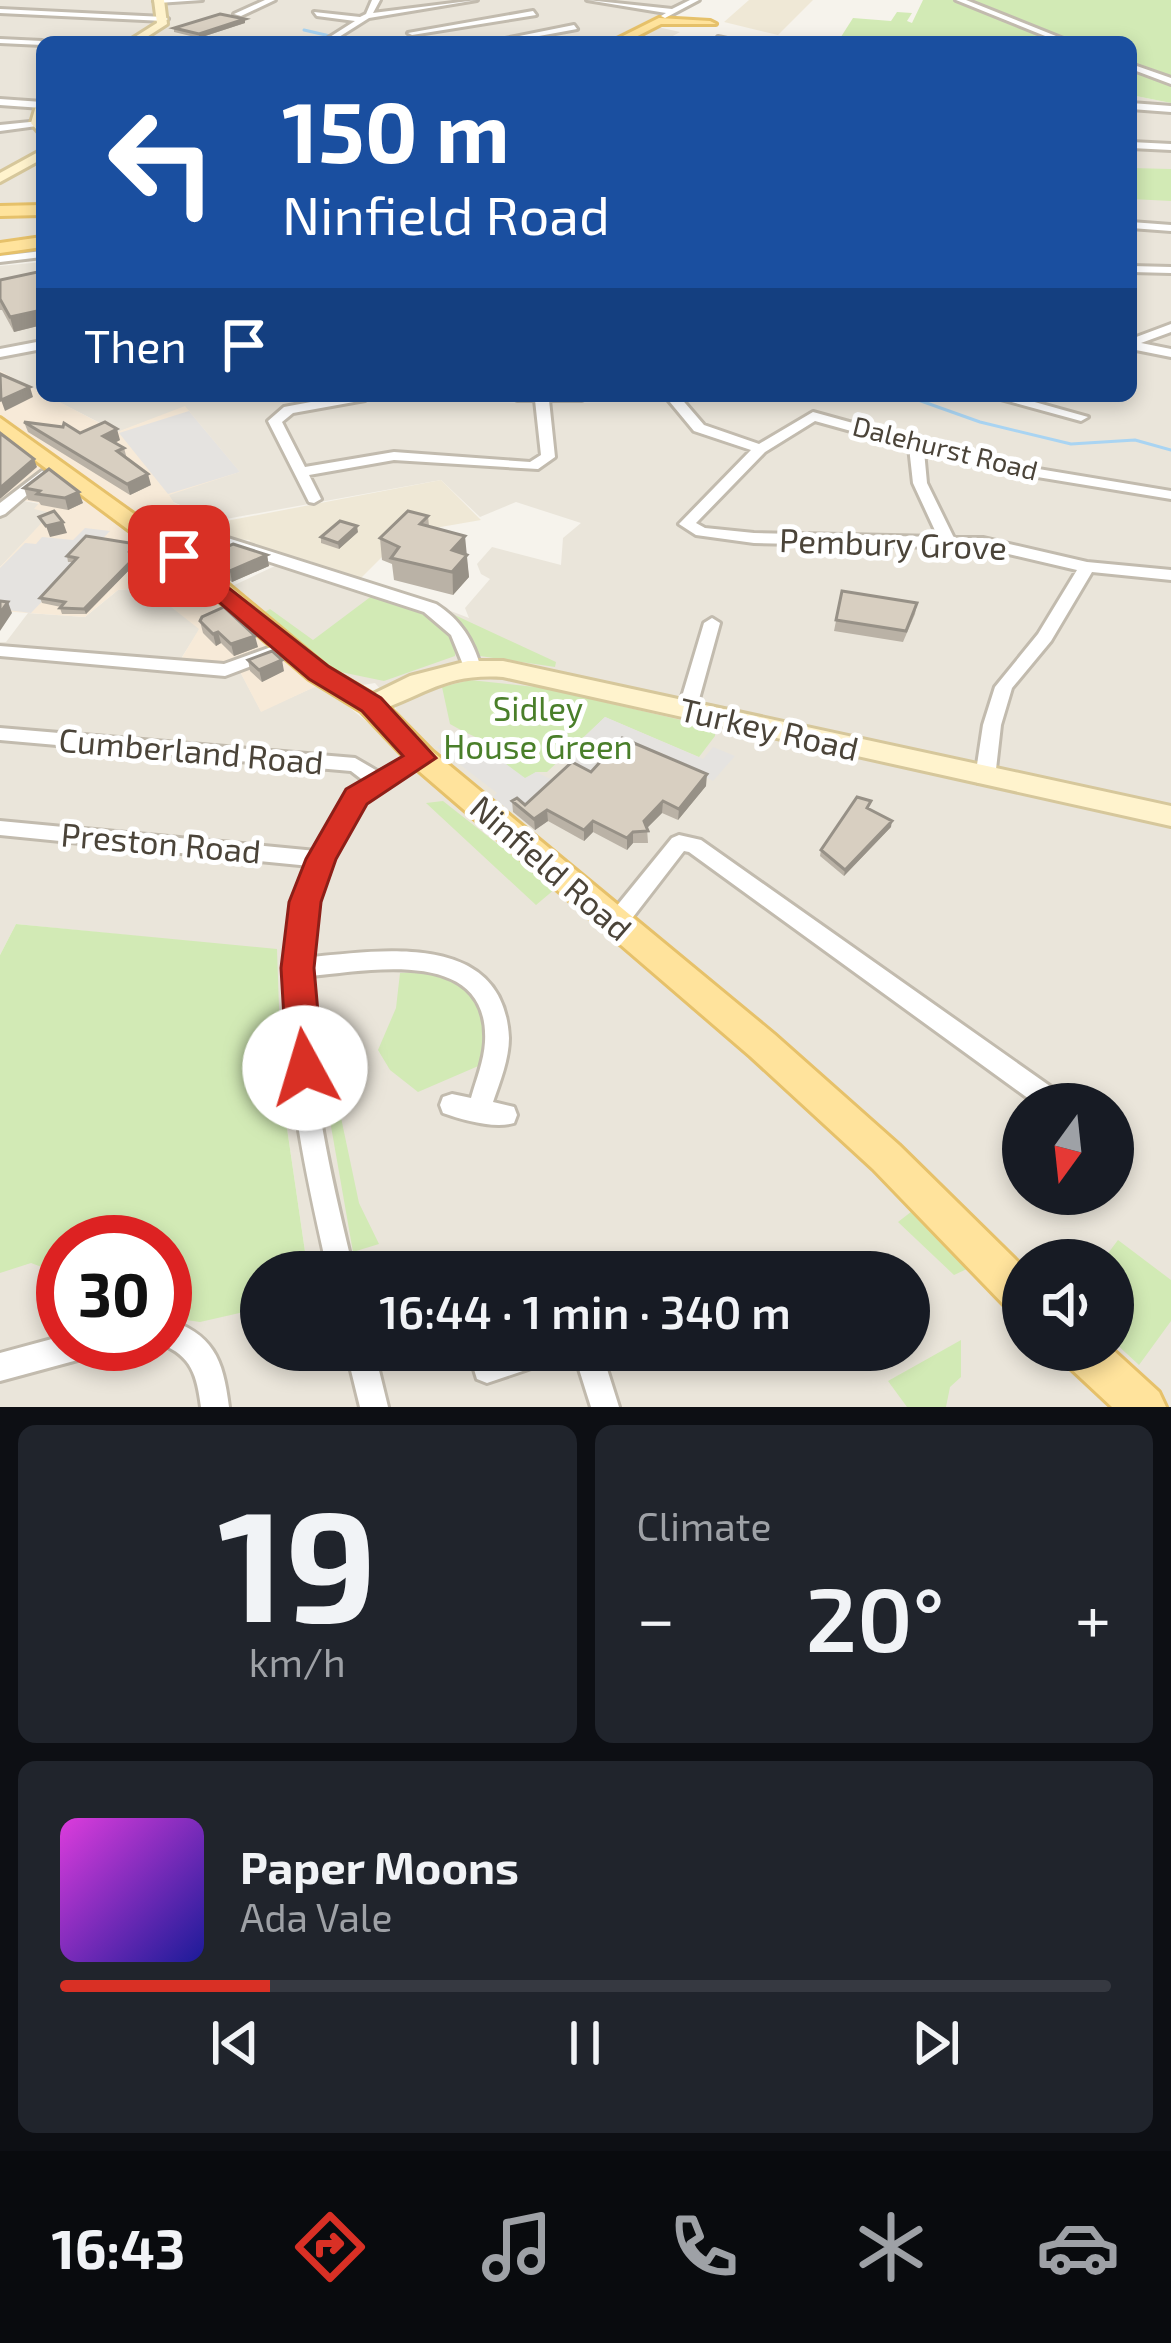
<!DOCTYPE html>
<html lang="en">
<head>
<meta charset="utf-8">
<style>
	body { margin:0; font-family:"Exo 2",sans-serif; background:#20242c; color:#f1f3f6; height:100vh; display:flex; flex-direction:column; font-size:45px; white-space:nowrap }
	* { box-sizing:border-box; margin:0 }
	p { font-size:39px; color:#9ea1a6 }
	.icon { flex:none; width:66px; height:66px; fill:none; stroke:currentColor; stroke-width:2; stroke-linecap:round; stroke-linejoin:round }
	.map { position:relative; height:1407px; overflow:hidden }
	.panel { display:flex; flex-direction:column; gap:18px; padding:18px; background:#0d0f14; flex:1 }
	.panel>* { flex:none }
	.banner { position:absolute; left:36px; top:36px; width:1101px; height:366px; border-radius:18px; box-shadow:0 6px 18px #0003; background:#1a4fa0; color:#fff; overflow:hidden }
	.needle { width:78px; rotate:195deg }
	.fabs { position:absolute; left:1002px; top:1083px; display:grid; gap:24px }
	.fabs a { display:grid; place-items:center; width:132px; height:132px; border-radius:50%; background:#171b24; box-shadow:0 6px 18px #0003; font-size:60px }
	.speed { position:absolute; left:36px; top:1215px; display:flex; gap:24px; font-size:60px; font-weight:700; text-align:center }
	.speed>* { display:grid; place-content:center; width:156px; height:156px; border-radius:50%; background:#171b24; box-shadow:0 6px 18px #0003; line-height:1 }
	.speed .limit { border:18px solid #d22; background:#fff; color:#111 }
	.pin { position:absolute; display:grid; place-items:center; width:102px; height:102px; color:#fff; margin:-51px; border-radius:24px; box-shadow:0 6px 18px #0006 }
	.me { position:absolute; width:132px; margin:-66px; rotate:354deg; stroke-linejoin:round; filter:drop-shadow(0 0 9px #0008) }
	.turn { display:flex; align-items:center; gap:42px; height:252px; padding:0 48px; font-size:54px }
	.turn .icon { width:156px; height:156px; stroke-width:2.5 }
	.turn b { display:block; font-size:84px; line-height:102px }
	.then { display:flex; align-items:center; height:114px; padding:0 48px; background:#0003; gap:24px; font-size:45px }
	.big { font-size:90px; font-weight:600; line-height:1.1 }
	.panel .widget { flex:1; display:flex; flex-direction:column; justify-content:center; gap:18px; min-width:0; padding:0 42px; border-radius:18px; background:#20242c }
	.panel .dial { align-items:center; gap:0 }
	.dial b { font-size:156px; line-height:1 }
	.song { display:flex; align-items:center; gap:36px }
	.cover { width:144px; height:144px; border-radius:18px; background:linear-gradient(135deg,hsl(300 70% 55%),hsl(240 70% 35%)) }
	.played { height:12px; border-radius:6px; background:linear-gradient(90deg,#d93025 20%,#363941 20%) }
	.keys { display:flex; justify-content:space-around; direction:ltr }
	.heat { display:flex; justify-content:space-between; align-items:center; font-size:66px; direction:ltr }
	.panel .tiles { flex:1; display:grid; gap:18px; grid-template-columns:1fr 1fr }
	.widget:last-child { grid-column:span 2 }
	.trip { position:absolute; left:240px; top:1251px; width:690px; height:120px; border-radius:60px; background:#171b24; box-shadow:0 6px 18px #0003; font-weight:600; line-height:120px; text-align:center }
	.tabs { display:flex; height:192px; justify-content:space-around; align-items:center; background:#090b0e; color:#9ea1a6 }
	.tabs .icon { width:84px; height:84px }
	.tabs .current { color:#d93025 }
	.tabs b { font-size:54px; color:#f1f3f6 }
	.map>svg:first-child { display:block }
	.residential { fill:#eae5da; fill-rule:evenodd }
	.commercial { fill:#f7ead8 }
	.education { fill:#efe8d6 }
	.green { fill:#d2eab5 }
	.parking { fill:#e5e3e0 }
	.lines { fill:none; stroke-linecap:round; stroke-linejoin:round }
	.stream { stroke:#a9d4f2; stroke-width:3 }
	.street-casing { stroke:#c2bbae; stroke-width:6 }
	.secondary-casing { stroke:#d6c79b; stroke-width:6 }
	.primary-casing { stroke:#e6c16a; stroke-width:6 }
	.street { fill:#fff; fill-rule:evenodd }
	.secondary { fill:#fff3cd; fill-rule:evenodd }
	.primary { fill:#ffe39c; fill-rule:evenodd }
	.wall { fill:#bab2a6 }
	.shaded-wall { fill:#979187 }
	.building { fill:#d8cfc1; stroke:#979187; stroke-width:3 }
	.route { fill:#d93025; stroke:#8d1f18; stroke-width:3 }
	.labels { text-anchor:middle; stroke-width:10; stroke-linejoin:round; paint-order:stroke }
	.far-street-label { font-size:27px; fill:#4b4439; stroke:#fff }
	.street-label { font-size:33px; fill:#4b4439; stroke:#fff }
	.park-label { font-size:33px; fill:#4a7f2a; stroke:#fff }
</style>
</head>
<body>
<div class="map">
<svg width="1171" height="1407" viewBox="0 0 1171 1407">
	<rect width="100%" height="100%" fill="#f6f3ec"/>
	<path class="residential" d="M0 0H691L644 24 680 32 662 42H42V235L0 241Z
		M1131 95 1171 103V1407H1165L1113 1350V1260H1023V1277L403 727 395 706 375 683 363 685 339 678 228 588 275 566 376 592 383 585 469 618 465 608 490 579 481 574 477 564 492 547 561 565 563 538 581 523 516 502 480 517 441 480 204 523 200 513 173 502 168 494 239 472 185 407 118 432 47 396H1131ZM1023 1104H1113V1194H1023Z
		M42 262V393L0 371V266Z
		M8 498 40 504 52 513 0 567V505Z
		M147 588 200 629 182 657 236 664 261 711 321 684 396 746 774 1065 1023 1317V1350H1058L1120 1407H0V1237L63 1271V1344H165V1298L261 1292V1350H909V1272H308L282 1094 225 945 16 924 0 955V642H6L28 613 85 617 118 590Z"/>
	<path class="commercial" d="M0 371 117 432 185 406 240 472 169 495 174 503 200 513 201 526 271 565 225 585 321 684 261 712 236 664 181 659 199 629 147 588 118 590 85 617 0 611V567L51 513 34 509 39 503 9 498 0 505Z"/>
	<path class="education" d="M749 0H813L778 35 724 22Z
		M441 480 481 520 406 533 360 579 317 569 311 561 300 563 249 546 250 540 229 539 200 526Z"/>
	<path class="green" d="M923 0H1171V103L1131 95V42L839 40 853 18 891 21 897 12 912 13 907 21 912 23Z
		M1131 168 1171 169V201L1131 199Z
		M377 592 431 615 456 643 455 656 384 681 326 669 258 616 270 609 313 640Z
		M446 611 556 662 555 667 480 656 465 629Z
		M470 680 544 688 715 728V736L699 757 605 717 547 772H536L525 779 500 760 513 755C496 746 471 736 450 724L442 687Z
		M443 801 555 889 536 905 426 803Z
		M16 924 277 949 282 1094 308 1272H261V1308L200 1322 165 1317V1242H63V1275L31 1263 0 1273V955Z
		M437 970 479 996 489 1039 483 1064 418 1092 390 1070 378 1050 396 1008 400 973Z
		M325 1092 336 1094 359 1203 379 1244 353 1252Z
		M916 1208 969 1268 954 1275 898 1222Z
		M1118 1240 1171 1280V1321L1139 1365 1113 1341V1260H1103Z
		M961 1340V1377L950 1387 946 1407H907L888 1381Z"/>
	<path class="parking" d="M189 411 240 472 168 494 119 433Z
		M85 528 110 531 31 613 0 609V568L25 543 36 544 42 537 73 540Z
		M605 717 703 759 713 747 735 756 713 781 658 751 652 758 600 775 562 758Z
		M460 730 525 778 536 772 561 784 530 812 520 806 509 812 491 799 497 793 437 747Z"/>
	<g class="lines">
		<path class="stream" d="M304 30 330 36
			M907 396 980 422 1071 444 1135 440 1171 450"/>
		<g class="street-casing">
			<path id="street" d="M202 0 158 3 154 1 155 0Z
				M265 0H275L241 16 234 14Z
				M372 0H380L373 13 477 0 369 18 331 42H322L355 21 317 16 314 12 360 17 366 14Z
				M587 0 672 9 690 0H699L665 18 661 16 666 13Z
				M956 0H966L1071 42H1060Z
				M0 9 164 17 168 19 164 21 0 13Z
				M533 11 536 15 412 35 408 33Z
				M574 25 577 29 506 42H490Z
				M718 37 741 42 715 41Z
				M0 39 42 41 45 42H42V45L0 43Z
				M1131 64 1171 78V84L1131 69Z
				M0 99 42 102V108L0 105Z
				M1131 103 1171 106V112L1131 109Z
				M40 121 37 126 0 131V125Z
				M1131 142 1171 144V150L1131 148Z
				M1131 222 1171 225V231L1131 228Z
				M42 251V257L0 262V256Z
				M1131 266 1171 267V273L1131 272Z
				M1171 324V332L1141 343 1171 349V357L1131 349V339Z
				M42 341V349L0 357V349Z
				M343 396H372L365 400 293 413 282 422 305 467 394 452 530 462 541 455 535 400H517L510 396H589L582 400H549L555 457 538 469 394 460 309 475 321 499 314 503 309 502 268 421 284 407Z
				M665 396H679L704 425 759 444 813 412 990 461 1171 491V499L989 469 924 451 927 483 954 538H983L1087 562 1171 570V580L1092 572 1051 641 1012 688 1001 725 995 778 992 783H978L975 778 983 725 995 687 1038 634 1077 570 983 548 754 543 696 535 679 524 751 450 694 431ZM815 421 909 447 913 483 938 537 754 533 705 528 696 523 765 452Z
				M990 396H1013L1088 417 1081 421Z
				M42 471 49 475 47 478 5 514 0 516V503Z
				M168 519 436 604C461 620 473 640 481 668L478 672H466L451 635 424 612 163 527V521Z
				M712 618 720 623 696 710 687 716 681 714 678 710 704 623Z
				M285 642 291 643 294 647 291 651 225 676 0 656V646L224 664Z
				M0 728 355 758 379 772 415 753H429L431 758 429 763C406 774 380 784 363 803 330 838 314 911 312 957 385 950 504 932 509 1038 509 1059 500 1082 493 1102L514 1107 517 1115 514 1123C494 1129 463 1120 443 1113L440 1105 443 1097 452 1094 471 1098C476 1080 484 1061 485 1042 490 947 372 970 311 976 306 1076 331 1176 354 1272H328C306 1175 283 1074 289 974L286 968 290 961 301 888 310 866 0 835V821L316 851 339 806 364 781 351 771 0 740Z
				M679 835 701 840 1064 1096 1067 1104H1036L689 852 684 851 623 930 615 933 607 930 604 924 607 918 672 838Z
				M165 1318C213 1334 223 1358 229 1407H201C197 1376 192 1356 161 1344H165Z
				M63 1336V1344H99L95 1354 85 1358 0 1381V1353Z
				M346 1350H374L388 1407H360Z
				M468 1350H559L555 1360 487 1383 477 1379Z
				M573 1350H601L619 1407H591Z"/>
		</g>
		<g class="secondary-casing">
			<path id="secondary" d="M154 0H164L167 24 139 42H127L157 23Z
				M42 102V136L31 123 36 106Z
				M42 150V159L0 182V173Z
				M468 661H503L1171 806V826L503 677C442 673 423 697 371 713L359 705 363 699 410 676Z"/>
		</g>
		<g class="primary-casing">
			<path id="primary" d="M659 18 710 21 716 24H661L626 42H611Z
				M42 205V215L0 216V206Z
				M42 237V247L0 253V243Z
				M0 418 205 565 327 667 381 699 432 751 774 1034 899 1145 1023 1267V1316L1009 1310 873 1169 750 1056 412 765 361 711 309 679 189 575 0 434Z
				M1061 1350H1113L1159 1392 1166 1407H1112L1067 1365Z"/>
		</g>
		<use href="#street" class="street"/>
		<use href="#secondary" class="secondary"/>
		<use href="#primary" class="primary"/>
	</g>
	<path class="wall" d="M245 19V23L199 38 174 32V28Z
		M42 271V325L14 332 2 310H0V280Z
		M24 422 120 440 115 443 124 448 127 459 151 485 130 495 28 432Z
		M49 469 83 503 68 510 41 505 39 502 28 500 24 488Z
		M428 516 429 526 466 554 469 577 453 595 394 580 392 564 382 560 380 538Z
		M358 532 339 549 321 543V537Z
		M136 544 138 549 136 552 141 558 86 614H62L60 608 61 607 42 603 40 598 73 562H68L67 556Z
		M210 554 267 555 269 566 232 582 212 565Z
		M842 591 917 603 915 614 903 642 834 631Z
		M200 621 258 647 234 656 221 643 216 646 203 633Z
		M248 660 284 671 262 682 250 671Z
		M591 772 706 786 678 820 662 813 647 828 648 843H633L627 850 593 832 584 841 548 821 535 830 513 812 512 801 525 805Z
		M868 809 891 827 844 876 820 856 821 850Z"/>
	<path class="shaded-wall" d="M245 19V23L199 38V34Z
		M42 310V325L14 332 10 317Z
		M30 387 33 397 5 411 1 400Z
		M117 429 120 440 106 447 103 436Z
		M34 459 37 467 0 499V488Z
		M148 474 151 485 130 495 127 484Z
		M79 492 83 503 68 510 65 498Z
		M63 522 67 533 50 537 46 526Z
		M357 526 358 532 339 549 338 543Z
		M465 536 469 577 453 595 452 550Z
		M140 552 141 558 86 614 84 609Z
		M267 555 269 566 232 582 230 571Z
		M8 602 12 613 0 631V613Z
		M218 632 221 643 216 646 213 634Z
		M255 636 258 647 234 656 231 644Z
		M282 660 284 671 262 682 259 670Z
		M707 774 706 786 678 820 679 809Z
		M663 801 662 813 643 832 644 821Z
		M547 810 548 821 535 830 534 819Z
		M593 821V832L584 841V830Z
		M892 821 891 827 844 876 845 870Z
		M633 832V843L627 850V838Z"/>
	<path class="building" d="M220 14 245 19 199 34 174 28Z
		M42 271V310L10 317 0 299V280Z
		M0 374 30 387 1 400Z
		M24 422 63 427 64 423 80 433 105 422 117 429 103 436 124 448 117 451 148 474 127 484Z
		M0 433 34 459 0 488Z
		M49 469 79 492 65 498 37 494 40 491 24 488Z
		M54 511 63 522 46 526 39 517Z
		M408 511 428 516 420 524 465 536 452 550 467 555 452 572 391 558 399 547 380 538Z
		M340 521 357 526 338 543 321 537Z
		M86 536 136 544 130 551 140 552 84 609 60 608 65 602 40 598 77 558 67 556Z
		M233 544 267 555 230 571 210 554Z
		M842 591 917 603 906 631 836 620Z
		M0 601 8 602 0 613Z
		M224 607 255 636 231 644 218 632 213 634 200 621 202 617Z
		M272 651 282 660 259 670 248 660Z
		M622 738 707 774 679 809 663 801 644 821 648 831 633 832 627 838 593 821 584 830 547 810 534 819 512 801 517 798 525 805 572 762 591 772Z
		M857 797 871 801 867 808 892 821 845 870 821 850Z"/>
	<path class="route" d="M179 549 328 666 381 698 436 758 367 804 336 859 321 902 314 968 323 1068 318 1079 305 1084 293 1079 287 1068 281 968 289 902 306 859 346 789 403 756 362 711 309 679 171 561 167 556Z"/>
	<g class="labels">
		<g class="far-street-label">
			<text transform="translate(945 449) rotate(14)" y="9">Dalehurst Road</text>
		</g>
		<g class="street-label">
			<text transform="translate(893 544) rotate(2)" y="12">Pembury Grove</text>
			<text transform="translate(769 729) rotate(13)" y="12">Turkey Road</text>
			<text transform="translate(191 751) rotate(5)" y="12">Cumberland Road</text>
			<text transform="translate(161 843) rotate(5)" y="12">Preston Road</text>
			<text transform="translate(551 868) rotate(41)" y="12">Ninfield Road</text>
		</g>
		<g class="park-label">
			<text x="538" y="721">Sidley<tspan x="538" dy="38">House Green</tspan></text>
		</g>
	</g>
</svg>
<div class="fabs">
<a><svg class="needle" viewBox="-14 -14 28 28"><path d="M0-13l5 13h-10z" fill="#e53935"/><path d="M0 13l5-13h-10z" fill="#9ea1a6"/></svg></a>
<a><svg class="icon" aria-label="sound" viewBox="0 0 24 24"><path d="M4 9h4l5-4v14l-5-4H4zM17 9q2 3 0 6"/></svg></a>
</div>
<div class="speed"><div class="limit">30</div></div>
<div class="pin" style="left:179px;top:556px;background:#d93025"><svg class="icon" aria-label="arrive" viewBox="0 0 24 24"><path d="M6 21V4h12l-3 4 3 4H6"/></svg></div>
<svg class="me" style="left:305px;top:1068px" viewBox="-20 -20 40 40"><circle r="19" fill="#fff"/><path d="M0-13L10 11 0 6-10 11z" fill="#d93025"/></svg>
<div class="trip">16:44 · 1 min · 340 m</div>
<div class="banner">
<div class="turn"><svg class="icon" aria-label="left" viewBox="0 0 24 24"><path d="M17 20v-9H6M10 6l-5 5 5 5"/></svg><div><b>150 m</b>Ninfield Road</div></div>
<div class="then">Then<svg class="icon" aria-label="arrive" viewBox="0 0 24 24"><path d="M6 21V4h12l-3 4 3 4H6"/></svg></div>
</div>
</div>
<section class="panel">
<div class="tiles">
<div class="widget dial"><b>19</b><p>km/h</p></div>
<div class="widget"><p>Climate</p>
<div class="heat"><a>−</a><b class="big">20°</b><a>+</a></div>
</div>
<div class="widget">
<div class="song"><i class="cover"></i><div><b>Paper Moons</b><p>Ada Vale</p></div></div>
<div class="played"></div>
<div class="keys"><svg class="icon" aria-label="previous" viewBox="0 0 24 24"><path d="M18 5L8 12l10 7zM5 5v14"/></svg><svg class="icon" aria-label="pause" viewBox="0 0 24 24"><path d="M8 5v14M16 5v14"/></svg><svg class="icon" aria-label="next" viewBox="0 0 24 24"><path d="M6 5l10 7-10 7zM19 5v14"/></svg></div>
</div>
</div>
</section>
<nav class="tabs">
<b>16:43</b>
<svg class="icon current" aria-label="directions" viewBox="0 0 24 24"><path d="M12 3l9 9-9 9-9-9zM9 14v-3h6M13 9l2 2-2 2"/></svg>
<svg class="icon" aria-label="music" viewBox="0 0 24 24"><path d="M9 18V5l10-2v13"/><circle cx="6" cy="18" r="3"/><circle cx="16" cy="16" r="3"/></svg>
<svg class="icon" aria-label="phone" viewBox="0 0 24 24"><path d="M5 4h4l2 5-3 2q2 4 5 5l2-3 5 2v4C11 20 4 13 5 4z"/></svg>
<svg class="icon" aria-label="climate" viewBox="0 0 24 24"><path d="M12 3v18M4 7l16 10M4 17L20 7"/></svg>
<svg class="icon" aria-label="car" viewBox="0 0 24 24"><path d="M5 17H2v-5l4-1 3-4h7l3 4 3 1v5h-3M9 17h6M6 11h13"/><circle cx="7" cy="17" r="2"/><circle cx="17" cy="17" r="2"/></svg>
</nav>
</body>
</html>
